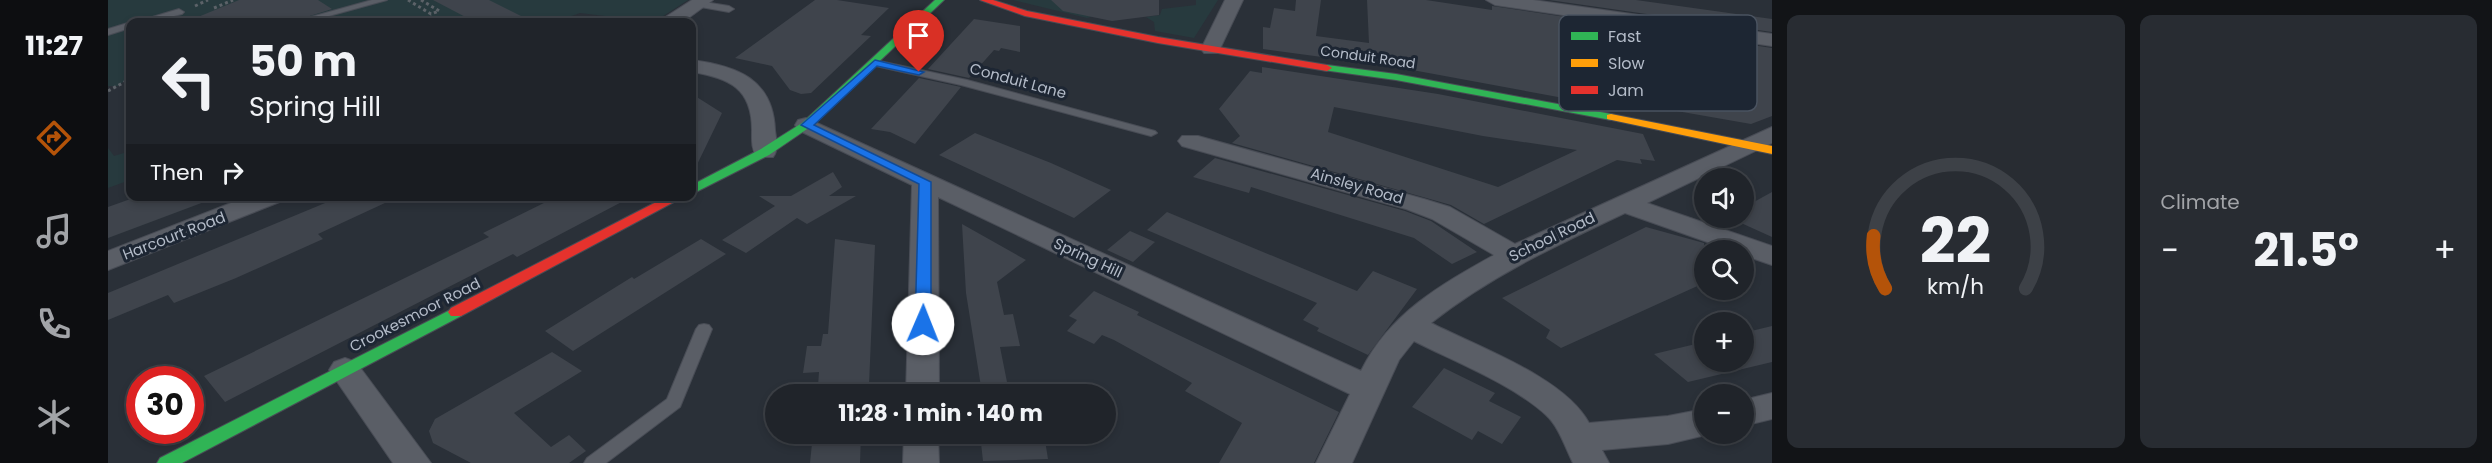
<!DOCTYPE html>
<html lang="en">
<head>
<meta charset="utf-8">
<style>
	body { margin:0; font-family:Poppins,sans-serif; background:#282c32; color:#f1f3f6; height:100vh; display:flex; flex-direction:column; font-size:22px; white-space:nowrap }
	* { box-sizing:border-box; margin:0 }
	p { font-size:20px; color:#a2a4a8 }
	.icon { flex:none; width:33px; height:33px; fill:none; stroke:currentColor; stroke-width:2; stroke-linecap:round; stroke-linejoin:round }
	.map { position:relative; flex:1; overflow:hidden }
	.details { display:flex; flex-direction:column; gap:15px; padding:15px; background:#121417; width:720px }
	.details>* { flex:none }
	.guide { position:absolute; left:18px; top:18px; width:570px; height:183px; border-radius:12px; box-shadow:0 3px 9px #0003,0 0 0 2px #3d4147; background:#20242a; color:#f1f3f6; overflow:hidden }
	.fabs { position:absolute; left:1586px; top:168px; display:grid; gap:12px }
	.fabs a { display:grid; place-items:center; width:60px; height:60px; border-radius:50%; background:#20242a; box-shadow:0 3px 9px #0003,0 0 0 2px #3d4147; font-size:30px }
	.speed { position:absolute; left:18px; top:366px; display:flex; gap:12px; font-size:30px; font-weight:700; text-align:center }
	.speed>* { display:grid; place-content:center; width:78px; height:78px; border-radius:50%; background:#20242a; box-shadow:0 3px 9px #0003,0 0 0 2px #3d4147; line-height:1 }
	.speed .limit { border:9px solid #d22; background:#fff; color:#111 }
	.pin { position:absolute; display:grid; place-items:center; width:51px; height:51px; color:#fff; margin:-62px -26px; border-radius:50% 50% 50% 0; rotate:-45deg; box-shadow:0 0 6px #0007 }
	.pin .icon { rotate:45deg }
	.me { position:absolute; width:66px; margin:-33px; rotate:1deg; stroke-linejoin:round; filter:drop-shadow(0 0 4px #0008) }
	.turn { display:flex; align-items:center; gap:21px; height:126px; padding:0 24px; font-size:27px }
	.turn .icon { width:78px; height:78px; stroke-width:2.5 }
	.turn b { display:block; font-size:42px; line-height:51px }
	.then { display:flex; align-items:center; height:57px; padding:0 24px; background:#0003; gap:12px; font-size:22px }
	.big { font-size:45px; font-weight:700; line-height:1.1 }
	.details .card { flex:1; display:flex; flex-direction:column; justify-content:center; gap:9px; min-width:0; padding:0 21px; border-radius:12px; background:#282c32 }
	.details .dial { align-items:center; gap:0 }
	.dial svg { height:156px; overflow:visible; fill:none; stroke:#3d4147; stroke-width:7; stroke-linecap:round; text-anchor:middle }
	.dial text { fill:#f1f3f6; stroke:none }
	.heat { display:flex; justify-content:space-between; align-items:center; font-size:33px; direction:ltr }
	.details .tiles { flex:1; display:grid; gap:15px; grid-template-columns:repeat(2,1fr) }
	.trip { position:absolute; left:657px; top:384px; width:351px; height:60px; border-radius:30px; background:#20242a; box-shadow:0 3px 9px #0003,0 0 0 2px #3d4147; font-weight:700; line-height:60px; text-align:center }
	main { display:flex; flex:1; min-height:0 }
	.tab-bar { display:flex; flex-direction:column; width:108px; justify-content:space-around; align-items:center; background:#0d0e11; color:#a2a4a8 }
	.tab-bar .icon { width:42px; height:42px }
	.tab-bar .selected { color:#b45309 }
	.tab-bar b { font-size:27px; color:#f1f3f6 }
	.map>svg:first-child { display:block }
	.green { fill:#273a3e }
	.building { fill:#3f444c; fill-rule:evenodd }
	.lines { fill:none; stroke-linecap:round; stroke-linejoin:round }
	.lane-casing { stroke:#484c55; stroke-width:2 }
	.street-casing { stroke:#484c55; stroke-width:2 }
	.fast-casing { stroke:#484c55; stroke-width:2 }
	.slow-casing { stroke:#484c55; stroke-width:2 }
	.jam-casing { stroke:#484c55; stroke-width:2 }
	.path { stroke:#5c6268; stroke-width:3; stroke-dasharray:3 3; stroke-linecap:butt }
	.lane { fill:#5a5e66; fill-rule:evenodd }
	.street { fill:#5a5e66; fill-rule:evenodd }
	.fast { fill:#30b455; fill-rule:evenodd }
	.slow { fill:#ff9f0a; fill-rule:evenodd }
	.jam { fill:#e5322d; fill-rule:evenodd }
	.route { fill:#1a73e8; stroke:#114b97; stroke-width:1.5 }
	.labels { text-anchor:middle; stroke-width:6; stroke-linejoin:round; paint-order:stroke }
	.far-street-label { font-size:14px; fill:#b4bcc9; stroke:#1d2633 }
	.street-label { font-size:15px; fill:#b4bcc9; stroke:#1d2633 }
	.key { fill:#1d2633; stroke:#4a5360; stroke-width:1.5 }
	.key-label { font-size:16px; fill:#b4bcc9 }
</style>
</head>
<body>
<main>
<nav class="tab-bar">
<b>11:27</b>
<svg class="icon selected" aria-label="directions" viewBox="0 0 24 24"><path d="M12 3l9 9-9 9-9-9zM9 14v-3h6M13 9l2 2-2 2"/></svg>
<svg class="icon" aria-label="music" viewBox="0 0 24 24"><path d="M9 18V5l10-2v13"/><circle cx="6" cy="18" r="3"/><circle cx="16" cy="16" r="3"/></svg>
<svg class="icon" aria-label="phone" viewBox="0 0 24 24"><path d="M5 4h4l2 5-3 2q2 4 5 5l2-3 5 2v4C11 20 4 13 5 4z"/></svg>
<svg class="icon" aria-label="climate" viewBox="0 0 24 24"><path d="M12 3v18M4 7l16 10M4 17L20 7"/></svg>
</nav>
<div class="map">
<svg width="1664" height="463" viewBox="0 0 1664 463">
	<rect width="100%" height="100%" fill="#2a3038"/>
	<path class="green" d="M0 0H580L546 22 472 13 447 22H22V76L10 86H0Z
		M905 0H943L1010 9 979 18Z
		M1088 0H1110L1086 38 1047 31 1046 22 1038 17 1052 15 1054 9 1088 5Z
		M0 148 6 156 22 151V180L0 188Z"/>
	<path class="building" d="M131 0H210L224 9 183 22H78Z
		M325 0H381L425 22H367Z
		M707 0H729L781 8 753 35 763 36 703 93 693 94 682 90 664 66 627 58Z
		M943 0H1051V15L1004 21 955 11Z
		M1188 0H1213L1208 36 1261 43 1259 0H1318L1384 10V6L1664 48V116L1643 124 1523 103 1526 111 1288 67 1155 49V27L1162 28 1166 8 1187 11Z
		M1441 0H1528L1664 19V32Z
		M866 19 912 26V52L893 48 891 51 886 50 861 78 820 69Z
		M1154 67 1330 94 1535 134 1547 161 1532 159 1534 164 1509 160 1376 224 1343 205 1124 143 1132 136 1111 109 1142 71 1154 73ZM1226 107 1375 136 1469 150 1390 187 1220 132Z
		M811 78 853 87 807 144 782 132 763 129Z
		M584 94 614 113 584 175Z
		M867 133 943 163 1003 190 966 218 831 155Z
		M1107 158 1297 211 1323 221 1369 252 1344 264 1306 238 1143 187 1141 193 1085 177Z
		M725 172 734 187 721 196H748L699 224 689 218 638 253 614 240 667 206 651 196H683Z
		M1664 192V237L1622 218H1635V208Z
		M31 196H104V199L0 238V207Z
		M234 196H292L210 234 215 239 128 278 66 303 60 295 0 320V293Z
		M450 196H525L409 257 405 254 117 402 96 376 381 237 375 233Z
		M1059 212 1249 291 1265 271 1309 289 1260 355 1209 331 1211 328 1195 320 1209 303 1039 230Z
		M854 224 918 260 889 282 896 315 905 314 912 346 892 347 901 392 928 391 929 394H868L874 393 858 293Z
		M1538 227 1596 243V283L1453 348 1438 338 1442 330 1394 298Z
		M1022 231 1047 242 1025 262 999 250Z
		M593 239 618 254 465 351 437 331 524 277 526 279Z
		M727 239 767 245 761 385 710 386 711 372 695 373 699 346H713L715 334H720Z
		M986 291 1031 312 1029 315 1231 412 1206 463H1111L1134 423 1077 391 1084 383 1006 340 994 335 986 344 959 331 969 320 961 316Z
		M1664 326V362L1580 382 1546 354 1596 342V362H1635V333Z
		M444 352 474 371 406 413 443 447 461 435 478 451 461 463H363L325 443 321 431 327 419Z
		M1336 368 1387 393 1381 401 1413 417 1394 444 1370 431 1364 440 1304 407Z
		M705 434H753L752 463H702Z
		M872 434H936L940 459 875 461Z"/>
	<g class="lines">
		<g class="lane-casing">
			<path id="lane" d="M264 0H279L199 22H185Z
				M590 1 621 6 626 9 621 12 587 6V2Z
				M71 9 76 12 74 14 42 22H28Z
				M23 22 22 28 0 35V29Z
				M767 60 859 80 1047 131 1049 133 1043 136 853 85 763 65 762 63Z
				M596 324 601 325 604 329 572 407 498 463H476L479 458 559 399 588 329 591 325Z"/>
		</g>
		<g class="street-casing">
			<path id="street" d="M584 0H605L575 22H554L556 18Z
				M1117 0H1135L1110 53H1096L1093 49Z
				M1378 0H1425L1664 34V46L1387 5Z
				M584 60C629 66 665 79 667 130 668 139 671 150 665 157H649C643 149 644 139 644 130 644 88 621 78 584 72Z
				M698 118 1253 371C1281 314 1332 285 1386 255L1324 219 1298 209 1074 146 1070 141 1074 136H1090L1316 199 1342 207 1407 244 1664 127V143L1539 203 1664 246V265L1635 255V250H1622L1517 213C1449 245 1382 276 1323 323 1370 347 1456 377 1481 423L1560 416 1596 409V434H1602L1560 444 1494 450 1501 463H1465C1457 447 1451 427 1438 415 1406 385 1345 361 1306 341L1291 360 1244 463H1208L1242 394 830 197 831 394H798L804 185 690 130 687 125 690 120Z
				M141 196H177L174 201 0 270V251Z
				M237 358 248 362 323 463H285L221 370 226 362Z
				M1664 393V419L1635 426V400Z
				M796 434H830L831 463H795Z"/>
		</g>
		<g class="fast-casing">
			<path id="fast" d="M827 0H836L702 127 661 155 584 194V185L653 149 694 123Z
				M1219 65 1288 74 1503 114 1509 117 1503 120 1288 80 1215 70V66Z
				M348 307 353 308 356 312 353 316 74 463H49L52 458Z"/>
		</g>
		<g class="slow-casing">
			<path id="slow" d="M1503 114 1664 146V154L1499 119V115Z"/>
		</g>
		<g class="jam-casing">
			<path id="jam" d="M872 0H885L919 11 1050 37 1219 65 1224 68 1219 71 1050 43 917 16Z
				M560 196H577L353 316H343L340 312 343 308Z"/>
		</g>
		<path class="path" d="M300 0 323 14 331 11
			M313 0 333 12
			M87 6 100 0
			M106 8 125 0
			M0 91 22 79"/>
		<use href="#lane" class="lane"/>
		<use href="#street" class="street"/>
		<use href="#fast" class="fast"/>
		<use href="#slow" class="slow"/>
		<use href="#jam" class="jam"/>
	</g>
	<path class="route" d="M767 60 816 72 811 75 769 66 706 125 823 182V324L815 329 807 324 811 184 693 125Z"/>
	<g class="labels">
		<g class="far-street-label">
			<text transform="translate(1260 57) rotate(8)" y="5">Conduit Road</text>
		</g>
		<g class="street-label">
			<text transform="translate(910 81) rotate(15)" y="5">Conduit Lane</text>
			<text transform="translate(1249 186) rotate(16)" y="5">Ainsley Road</text>
			<text transform="translate(66 236) rotate(-21)" y="5">Harcourt Road</text>
			<text transform="translate(1444 237) rotate(-26)" y="5">School Road</text>
			<text transform="translate(980 258) rotate(25)" y="5">Spring Hill</text>
			<text transform="translate(307 315) rotate(-27)" y="5">Crookesmoor Road</text>
		</g>
	</g>
	<rect x="1451" y="15" width="198" height="96" rx="9" class="key"/>
	<rect x="1463" y="32" width="27" height="8" fill="#30b455"/>
	<rect x="1463" y="59" width="27" height="8" fill="#ff9f0a"/>
	<rect x="1463" y="86" width="27" height="8" fill="#e5322d"/>
	<g class="key-label">
		<text x="1500" y="42">Fast</text>
		<text x="1500" y="69">Slow</text>
		<text x="1500" y="96">Jam</text>
	</g>
</svg>
<div class="fabs">
<a><svg class="icon" aria-label="sound" viewBox="0 0 24 24"><path d="M4 9h4l5-4v14l-5-4H4zM17 9q2 3 0 6"/></svg></a>
<a><svg class="icon" aria-label="search" viewBox="0 0 24 24"><circle cx="10" cy="10" r="6"/><path d="M15 15l6 6"/></svg></a>
<a>+</a>
<a>−</a>
</div>
<div class="speed"><div class="limit">30</div></div>
<div class="pin" style="left:811px;top:72px;background:#d93025"><svg class="icon" aria-label="arrive" viewBox="0 0 24 24"><path d="M6 21V4h12l-3 4 3 4H6"/></svg></div>
<svg class="me" style="left:815px;top:324px" viewBox="-20 -20 40 40"><circle r="19" fill="#fff"/><path d="M0-13L10 11 0 6-10 11z" fill="#1a73e8"/></svg>
<div class="trip">11:28 · 1 min · 140 m</div>
<div class="guide">
<div class="turn"><svg class="icon" aria-label="left" viewBox="0 0 24 24"><path d="M17 20v-9H6M10 6l-5 5 5 5"/></svg><div><b>50 m</b>Spring Hill</div></div>
<div class="then">Then<svg class="icon" aria-label="right" viewBox="0 0 24 24"><path d="M7 20v-9h11M14 6l5 5-5 5"/></svg></div>
</div>
</div>
<section class="details">
<div class="tiles">
<div class="card dial"><svg viewBox="0 0 100 80">
<path d="M14 69A42 42 0 1 1 86 69"/>
<path d="M14 69A42 42 0 0 1 8 42" stroke="#b45309"/>
<text x="50" y="56" font-size="32" font-weight="700">22</text>
<text x="50" y="72" font-size="11">km/h</text>
</svg></div>
<div class="card"><p>Climate</p>
<div class="heat"><a>−</a><b class="big">21.5°</b><a>+</a></div>
</div>
</div>
</section>
</main>
</body>
</html>
